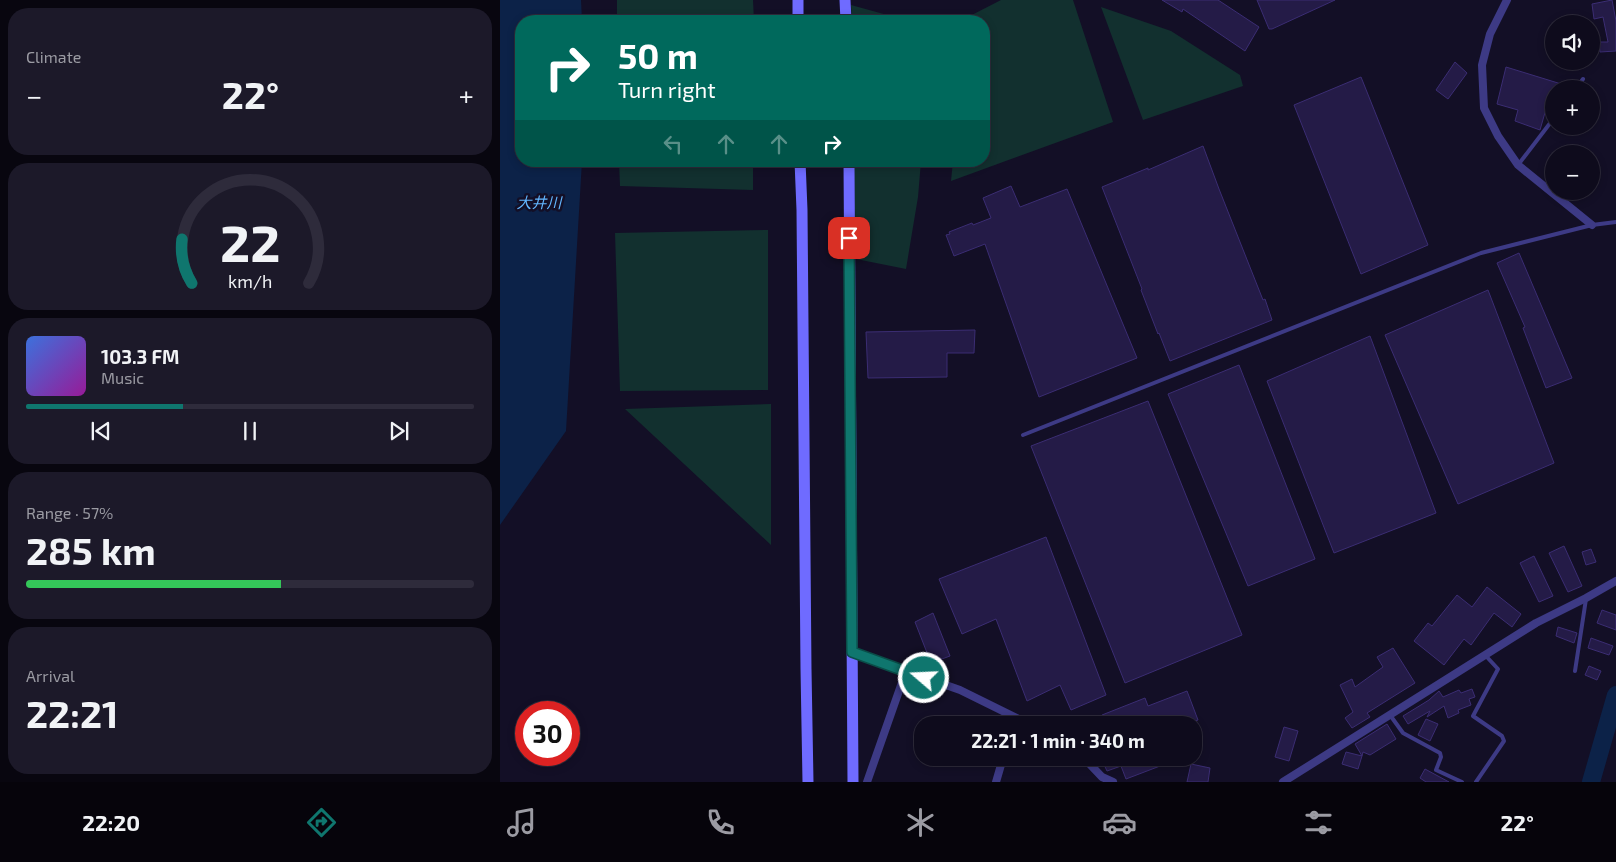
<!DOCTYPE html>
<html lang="en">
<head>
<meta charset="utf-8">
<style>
	body { margin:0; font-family:"Exo 2","Noto Sans JP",sans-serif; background:#1c1929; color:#f1f3f6; height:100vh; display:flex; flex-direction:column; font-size:19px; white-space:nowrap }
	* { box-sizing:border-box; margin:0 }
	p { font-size:16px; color:#9b9ba3 }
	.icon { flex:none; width:28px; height:28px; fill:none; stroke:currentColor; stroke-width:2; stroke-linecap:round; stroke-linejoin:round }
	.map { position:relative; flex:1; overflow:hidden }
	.panel { display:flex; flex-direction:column; gap:8px; padding:8px; background:#08060f; width:500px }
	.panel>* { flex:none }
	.guide { position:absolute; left:15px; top:15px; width:475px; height:152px; border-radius:20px; box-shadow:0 2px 8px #0003,0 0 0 1px #2e2b3b; background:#00695c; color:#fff; overflow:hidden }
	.fabs { position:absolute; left:1045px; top:15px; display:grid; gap:10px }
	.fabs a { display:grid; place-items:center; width:55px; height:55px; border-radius:50%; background:#0e0b1c; box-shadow:0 2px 8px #0003,0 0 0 1px #2e2b3b; font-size:25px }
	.speed { position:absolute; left:15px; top:701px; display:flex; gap:10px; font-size:25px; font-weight:700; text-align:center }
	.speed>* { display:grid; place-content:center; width:65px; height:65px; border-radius:50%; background:#0e0b1c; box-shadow:0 2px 8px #0003,0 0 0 1px #2e2b3b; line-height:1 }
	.speed .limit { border:8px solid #d22; background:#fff; color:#111 }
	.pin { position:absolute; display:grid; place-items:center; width:42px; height:42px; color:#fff; margin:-21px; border-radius:10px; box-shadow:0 2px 8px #0006 }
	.me { position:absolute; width:55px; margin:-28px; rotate:289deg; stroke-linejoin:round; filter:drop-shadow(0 0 4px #0008) }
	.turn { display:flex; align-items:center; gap:18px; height:105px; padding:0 20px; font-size:22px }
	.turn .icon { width:65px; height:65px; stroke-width:2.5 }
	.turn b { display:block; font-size:35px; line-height:42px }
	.lanes { display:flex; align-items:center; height:48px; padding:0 20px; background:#0003; justify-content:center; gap:25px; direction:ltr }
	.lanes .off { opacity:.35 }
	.big { font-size:38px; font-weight:700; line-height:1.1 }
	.panel .card { flex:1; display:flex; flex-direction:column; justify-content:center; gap:8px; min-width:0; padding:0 18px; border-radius:20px; background:#1c1929 }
	.panel .dial { align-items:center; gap:0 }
	.dial svg { height:130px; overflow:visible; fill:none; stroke:#2e2b3b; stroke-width:7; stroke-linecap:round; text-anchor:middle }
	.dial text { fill:#f1f3f6; stroke:none }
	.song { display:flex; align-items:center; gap:15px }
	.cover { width:60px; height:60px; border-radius:8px; background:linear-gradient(135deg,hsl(220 70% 55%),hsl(300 70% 35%)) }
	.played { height:5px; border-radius:2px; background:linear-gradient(90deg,#0f766e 35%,#2e2b3b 35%) }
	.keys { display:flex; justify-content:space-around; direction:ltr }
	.heat { display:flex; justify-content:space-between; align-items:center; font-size:28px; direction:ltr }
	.charge { height:8px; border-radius:4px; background:linear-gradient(90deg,#34c759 57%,#2e2b3b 0) }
	.trip { position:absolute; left:414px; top:716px; width:288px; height:50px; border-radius:20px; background:#0e0b1c; box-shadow:0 2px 8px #0003,0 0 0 1px #2e2b3b; font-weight:700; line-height:50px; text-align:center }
	.tabs { display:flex; height:80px; justify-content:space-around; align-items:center; background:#06040b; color:#9b9ba3 }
	.tabs .icon { width:35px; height:35px }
	.tabs .selected { color:#0f766e }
	.tabs b { font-size:22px; color:#f1f3f6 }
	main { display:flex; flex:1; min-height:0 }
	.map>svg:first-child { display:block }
	.green { fill:#12302f }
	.water { fill:#0c2248 }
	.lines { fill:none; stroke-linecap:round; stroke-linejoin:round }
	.river { stroke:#0c2248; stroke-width:18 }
	.building { fill:#241b47; stroke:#3b2d73 }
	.lane { stroke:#3d3a85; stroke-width:4 }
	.street { stroke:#3d3a85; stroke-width:8 }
	.secondary { stroke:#6f6bff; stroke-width:11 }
	.route-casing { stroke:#0a4d48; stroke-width:12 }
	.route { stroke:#0f766e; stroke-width:9 }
	.labels { text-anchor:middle; stroke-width:5; stroke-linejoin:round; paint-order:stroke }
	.water-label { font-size:15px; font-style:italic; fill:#62b6ff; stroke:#130f26 }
</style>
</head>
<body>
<main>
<section class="panel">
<div class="card"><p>Climate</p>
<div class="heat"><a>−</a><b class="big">22°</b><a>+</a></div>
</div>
<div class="card dial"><svg viewBox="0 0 100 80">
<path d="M14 69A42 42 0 1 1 86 69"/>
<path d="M14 69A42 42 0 0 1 8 42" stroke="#0f766e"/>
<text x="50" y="56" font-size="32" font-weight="700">22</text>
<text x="50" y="72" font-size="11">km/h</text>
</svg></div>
<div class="card">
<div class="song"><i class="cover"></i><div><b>103.3 FM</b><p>Music</p></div></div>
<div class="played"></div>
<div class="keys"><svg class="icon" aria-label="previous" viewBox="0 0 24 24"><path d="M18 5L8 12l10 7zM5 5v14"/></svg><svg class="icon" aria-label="pause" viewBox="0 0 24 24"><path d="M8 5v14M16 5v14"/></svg><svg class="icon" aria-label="next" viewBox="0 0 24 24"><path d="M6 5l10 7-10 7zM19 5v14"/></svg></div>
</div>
<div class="card"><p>Range · 57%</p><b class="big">285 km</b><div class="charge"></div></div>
<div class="card"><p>Arrival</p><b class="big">22:21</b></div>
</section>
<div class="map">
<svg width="1116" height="782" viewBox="0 0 1116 782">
	<rect width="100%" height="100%" fill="#130f26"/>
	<path class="green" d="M117 0H253L254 21H168L117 19Z
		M501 0H573L613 122 451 181 453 161H484V21H464V19Z
		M351 5 409 21H352Z
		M601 7 671 31 740 75 743 86 643 120Z
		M119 161H253V190L120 186Z
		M354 161H421L418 197 406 269 356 259Z
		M268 230V390L120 391 115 233Z
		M271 404V545L125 409Z"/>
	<path class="water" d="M0 0H81L82 21H21V161H82L66 431 0 525Z"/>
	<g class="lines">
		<path class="river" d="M1091 782 1116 695"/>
	</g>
	<path class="building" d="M662 0H718L759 27 745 51 683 9 682 12Z
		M757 0H835L772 29H769Z
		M1112 0 1116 21V51L1100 52 1099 42H1108L1103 17 1094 19 1092 4Z
		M955 62 967 73 948 99 936 90Z
		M1006 67 1071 87V89H1054V104L1048 102 1040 130 1015 121 1018 110 997 104Z
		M861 77 928 245 861 274 794 105Z
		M703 146 719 189 763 300 765 299 772 320 670 361 659 333 658 334 641 290 642 289 602 187 648 168V170Z
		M511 186 520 207 567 189 637 358 539 397 485 244 454 256 446 235 450 234 449 232 472 223 473 225 491 218 483 198Z
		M1019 253 1072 378 1046 388 1023 328 1025 327 997 263Z
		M988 290 1054 463 958 504 885 335Z
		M475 330 474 353H447V377L368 378 366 332Z
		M870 336 936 513 834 553 767 381Z
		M739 365 815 559 748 586 668 394Z
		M648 401 742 635 625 683 531 446Z
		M546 537 606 695 571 710 560 685 527 701 496 619 462 634 439 579Z
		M1064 546 1082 586 1068 592 1049 553Z
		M1091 549 1096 562 1086 565 1082 552Z
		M1034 556 1053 596 1039 602 1020 563Z
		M987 587 1021 614 1012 627 994 613 971 645 964 639 944 665 914 641 928 623 932 626 957 595 972 607Z
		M1102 610 1116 615V630L1097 623Z
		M433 613 450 656 431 663 415 622Z
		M1058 627 1077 633 1074 643 1056 636Z
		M1091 638 1113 646 1109 655 1088 648Z
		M893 648 915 683 867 713 870 717 852 728 845 718 853 712 840 685 852 679 855 687 883 667 877 657Z
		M1089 666 1101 671 1097 680 1085 675Z
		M972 689 975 697 969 699 971 705 958 710 959 713 948 718 944 706 927 717 930 711 908 724 903 716 929 700 939 691 943 697 959 690 961 693Z
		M687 691 698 720 684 725H580L602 716V715L645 698 648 706Z
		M926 719 938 724 930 741 918 735Z
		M887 724 896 739 870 755 863 752 862 756 855 744Z
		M784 727 798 731 789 761 775 757Z
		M846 752 862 756 858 769 842 764Z
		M601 758H681L626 779 621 766 607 771Z
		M691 764 710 768 708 782H687Z
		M925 769 949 782H926L920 778Z"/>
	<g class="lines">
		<path class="lane" d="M1076 89 1083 79
			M1018 165 1054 118
			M523 435 981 253 1092 225 1116 222
			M1075 671 1086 599
			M890 715 903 733 940 753 941 757 936 770 962 782
			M976 782 1004 741 1002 736 973 716 998 669 985 655"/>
		<path class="street" d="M1007 0 990 34 982 65 984 108 998 136 1018 165 1092 225
			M352 652 460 690 531 725
			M584 758 602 777 613 782
			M367 782 406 671
			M496 782 503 758
			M783 782 1036 623 1086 598 1116 581"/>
		<path class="secondary" d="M298 0V21
			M345 0 346 21
			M300 161 302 210 306 669 308 782
			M349 161 353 782"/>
	</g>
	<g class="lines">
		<g class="route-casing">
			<path id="route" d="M349 238 352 652 424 678"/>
		</g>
		<use href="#route" class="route"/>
	</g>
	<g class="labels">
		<g class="water-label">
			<text x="39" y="208">大井川</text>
		</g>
	</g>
</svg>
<div class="fabs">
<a><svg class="icon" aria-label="sound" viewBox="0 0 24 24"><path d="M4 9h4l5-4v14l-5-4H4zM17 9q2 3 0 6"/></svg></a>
<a>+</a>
<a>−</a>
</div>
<div class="speed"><div class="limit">30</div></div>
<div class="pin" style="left:349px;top:238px;background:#d93025"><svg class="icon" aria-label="arrive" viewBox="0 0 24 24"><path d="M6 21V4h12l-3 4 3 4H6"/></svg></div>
<svg class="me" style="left:424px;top:678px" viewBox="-20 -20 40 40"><circle r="17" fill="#0f766e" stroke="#fff" stroke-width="3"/><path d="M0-11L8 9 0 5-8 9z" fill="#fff"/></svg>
<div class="trip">22:21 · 1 min · 340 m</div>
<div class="guide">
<div class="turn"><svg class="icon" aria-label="right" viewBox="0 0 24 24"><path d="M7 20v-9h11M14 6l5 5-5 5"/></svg><div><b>50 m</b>Turn right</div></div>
<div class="lanes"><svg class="icon off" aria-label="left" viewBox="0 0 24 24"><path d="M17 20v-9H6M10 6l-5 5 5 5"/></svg><svg class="icon off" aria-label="ahead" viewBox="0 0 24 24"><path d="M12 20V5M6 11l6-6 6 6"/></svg><svg class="icon off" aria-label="ahead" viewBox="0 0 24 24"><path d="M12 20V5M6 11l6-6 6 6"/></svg><svg class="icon" aria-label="right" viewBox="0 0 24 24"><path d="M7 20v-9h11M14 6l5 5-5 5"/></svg></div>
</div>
</div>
</main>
<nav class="tabs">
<b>22:20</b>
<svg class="icon selected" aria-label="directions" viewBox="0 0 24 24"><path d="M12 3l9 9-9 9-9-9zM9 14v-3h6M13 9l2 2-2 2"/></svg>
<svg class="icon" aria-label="music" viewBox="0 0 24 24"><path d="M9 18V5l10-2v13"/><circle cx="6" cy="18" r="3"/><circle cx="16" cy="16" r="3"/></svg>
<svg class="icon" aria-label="phone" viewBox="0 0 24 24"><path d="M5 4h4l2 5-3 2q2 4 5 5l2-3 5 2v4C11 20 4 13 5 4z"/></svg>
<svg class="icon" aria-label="climate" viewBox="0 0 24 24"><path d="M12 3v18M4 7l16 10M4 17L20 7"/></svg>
<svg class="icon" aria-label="car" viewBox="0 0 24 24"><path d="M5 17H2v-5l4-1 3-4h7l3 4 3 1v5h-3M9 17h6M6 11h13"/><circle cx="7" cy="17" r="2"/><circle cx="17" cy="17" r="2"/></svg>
<svg class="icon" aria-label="filters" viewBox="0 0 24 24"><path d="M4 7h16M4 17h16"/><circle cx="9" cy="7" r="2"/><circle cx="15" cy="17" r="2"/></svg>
<b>22°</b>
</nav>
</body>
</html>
